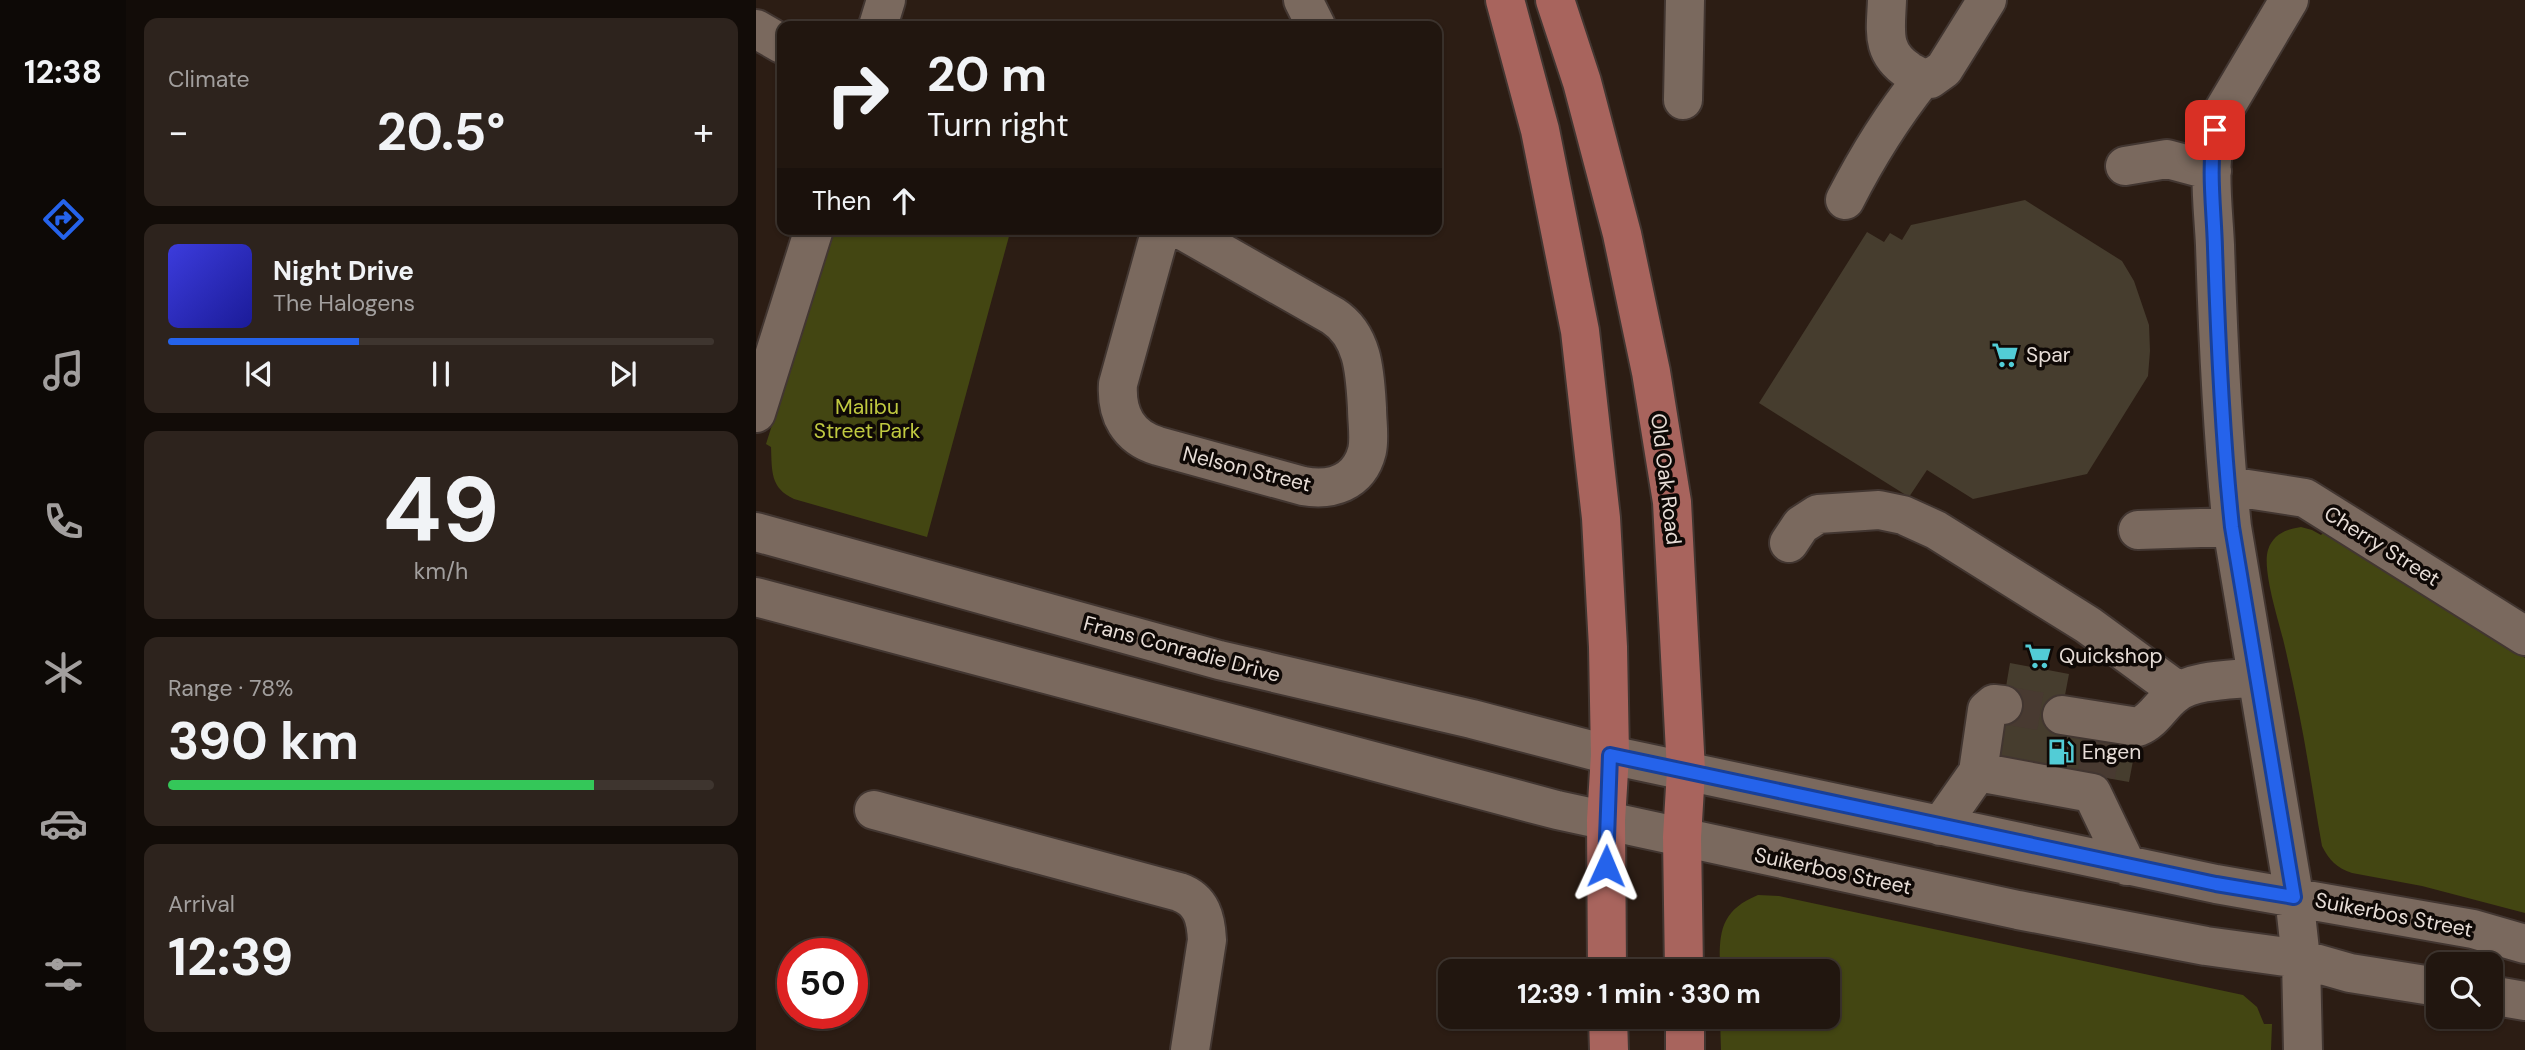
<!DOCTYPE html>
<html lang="en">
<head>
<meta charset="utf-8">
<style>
	body { margin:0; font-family:"DM Sans",sans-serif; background:#2d231d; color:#f1f3f6; height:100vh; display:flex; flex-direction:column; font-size:26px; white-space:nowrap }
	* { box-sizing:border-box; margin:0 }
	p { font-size:23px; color:#a29f9e }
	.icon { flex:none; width:38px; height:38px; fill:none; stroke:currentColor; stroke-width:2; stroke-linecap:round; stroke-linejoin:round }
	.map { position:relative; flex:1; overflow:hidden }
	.drawer { display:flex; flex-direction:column; gap:18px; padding:18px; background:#120c08; width:630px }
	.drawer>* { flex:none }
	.banner { position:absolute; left:21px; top:21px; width:665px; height:214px; border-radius:14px; box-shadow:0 2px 5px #0004,0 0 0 2px #3e352f; background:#21160f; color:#f1f3f6; overflow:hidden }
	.fabs { position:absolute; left:1670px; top:952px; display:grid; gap:14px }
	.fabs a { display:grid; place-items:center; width:77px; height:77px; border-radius:14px; background:#21160f; box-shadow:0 2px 5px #0004,0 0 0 2px #3e352f; font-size:35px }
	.speed { position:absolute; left:21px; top:938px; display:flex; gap:14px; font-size:35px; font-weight:700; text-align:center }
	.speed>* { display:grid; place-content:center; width:91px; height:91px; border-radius:50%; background:#21160f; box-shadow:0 2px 5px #0004,0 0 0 2px #3e352f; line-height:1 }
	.speed .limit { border:10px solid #d22; background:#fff; color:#111 }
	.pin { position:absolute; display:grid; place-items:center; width:60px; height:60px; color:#fff; margin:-30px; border-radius:14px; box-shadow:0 4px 10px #0006 }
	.me { position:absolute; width:77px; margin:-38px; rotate:1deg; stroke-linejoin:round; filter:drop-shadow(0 0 5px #0008) }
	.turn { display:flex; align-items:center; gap:24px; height:147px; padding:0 35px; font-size:32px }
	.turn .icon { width:91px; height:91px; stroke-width:2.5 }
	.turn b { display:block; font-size:49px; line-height:60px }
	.then { display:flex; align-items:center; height:66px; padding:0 35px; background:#0003; gap:14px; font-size:26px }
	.big { font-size:52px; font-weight:700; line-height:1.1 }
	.drawer .widget { flex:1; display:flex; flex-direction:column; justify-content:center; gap:10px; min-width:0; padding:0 24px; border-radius:14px; background:#2d231d }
	.drawer .dial { align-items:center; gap:0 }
	.dial b { font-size:91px; line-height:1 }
	.song { display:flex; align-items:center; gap:21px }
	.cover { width:84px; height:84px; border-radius:10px; background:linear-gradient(135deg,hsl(240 70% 55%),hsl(240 70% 35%)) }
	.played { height:7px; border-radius:4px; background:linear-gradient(90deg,#2563eb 35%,#3e352f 35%) }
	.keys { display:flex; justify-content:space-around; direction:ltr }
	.heat { display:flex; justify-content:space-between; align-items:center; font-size:38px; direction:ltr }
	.charge { height:10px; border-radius:5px; background:linear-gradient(90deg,#34c759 78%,#3e352f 0) }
	.trip { position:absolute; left:682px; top:959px; width:402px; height:70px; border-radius:14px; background:#21160f; box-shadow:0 2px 5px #0004,0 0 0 2px #3e352f; font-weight:700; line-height:70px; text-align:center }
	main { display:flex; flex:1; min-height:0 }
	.dock { display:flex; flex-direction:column; width:126px; justify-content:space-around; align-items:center; background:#0d0906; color:#a29f9e }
	.dock .icon { width:49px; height:49px }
	.dock .selected { color:#2563eb }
	.dock b { font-size:32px; color:#f1f3f6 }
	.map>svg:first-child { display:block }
	.green { fill:#434612 }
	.building { fill:#463d2e }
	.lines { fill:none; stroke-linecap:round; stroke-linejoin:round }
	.minor-tunnel { stroke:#483a31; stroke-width:38; stroke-dasharray:38 19; stroke-linecap:butt }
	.minor-casing { stroke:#423631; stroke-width:42 }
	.major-casing { stroke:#423631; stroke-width:42 }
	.minor { stroke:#7a695e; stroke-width:38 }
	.major { stroke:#a8645d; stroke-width:38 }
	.route-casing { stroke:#184099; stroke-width:18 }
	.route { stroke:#2563eb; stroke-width:12 }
	.labels { text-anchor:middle; stroke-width:7; stroke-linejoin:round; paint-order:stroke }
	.poi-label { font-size:21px; fill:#e7ddd7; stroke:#0f0906; text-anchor:start }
	.park-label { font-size:21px; fill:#c0c940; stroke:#0f0906 }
	.street-label { font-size:21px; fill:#e7ddd7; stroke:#0f0906 }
</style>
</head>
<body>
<main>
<nav class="dock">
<b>12:38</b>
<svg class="icon selected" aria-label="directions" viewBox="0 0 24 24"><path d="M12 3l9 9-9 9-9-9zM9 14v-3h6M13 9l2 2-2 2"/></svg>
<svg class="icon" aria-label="music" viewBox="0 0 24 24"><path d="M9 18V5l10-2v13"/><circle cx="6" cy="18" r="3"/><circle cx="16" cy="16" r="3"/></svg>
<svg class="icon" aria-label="phone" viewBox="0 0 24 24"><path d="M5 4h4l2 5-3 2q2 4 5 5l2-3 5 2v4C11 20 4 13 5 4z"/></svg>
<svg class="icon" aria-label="climate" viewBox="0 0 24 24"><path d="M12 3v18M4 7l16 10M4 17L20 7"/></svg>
<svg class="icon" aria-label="car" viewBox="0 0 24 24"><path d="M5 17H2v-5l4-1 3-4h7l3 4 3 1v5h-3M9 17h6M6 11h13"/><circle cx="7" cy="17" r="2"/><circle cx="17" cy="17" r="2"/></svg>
<svg class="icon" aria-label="filters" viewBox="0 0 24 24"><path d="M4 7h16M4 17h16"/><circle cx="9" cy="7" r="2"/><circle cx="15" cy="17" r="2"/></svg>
</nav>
<section class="drawer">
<div class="widget"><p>Climate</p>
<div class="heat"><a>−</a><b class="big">20.5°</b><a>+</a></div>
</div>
<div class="widget">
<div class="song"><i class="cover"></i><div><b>Night Drive</b><p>The Halogens</p></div></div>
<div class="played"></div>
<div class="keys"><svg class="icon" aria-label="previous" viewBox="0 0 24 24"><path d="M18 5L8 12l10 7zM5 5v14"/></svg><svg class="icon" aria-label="pause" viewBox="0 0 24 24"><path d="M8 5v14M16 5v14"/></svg><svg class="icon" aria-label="next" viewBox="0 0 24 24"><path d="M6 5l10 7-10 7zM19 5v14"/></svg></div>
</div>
<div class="widget dial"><b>49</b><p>km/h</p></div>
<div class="widget"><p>Range · 78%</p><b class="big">390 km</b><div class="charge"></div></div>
<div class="widget"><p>Arrival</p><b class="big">12:39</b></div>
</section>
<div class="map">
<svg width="1769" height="1050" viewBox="0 0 1769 1050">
	<rect width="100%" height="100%" fill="#2c1d14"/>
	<path class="green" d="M78 229H255L171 537 38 499C14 488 16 471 15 447L10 444Z
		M1545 527 1556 530 1565 535 1569 531 1769 658V913L1666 886 1596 873C1581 868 1573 860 1566 846 1558 802 1552 757 1543 713 1538 688 1533 664 1527 639 1522 619 1506 569 1512 550 1517 534 1531 529 1545 527Z
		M1002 895 1023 896 1487 995 1501 1007 1508 1024H1516L1515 1050H965L964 1017H1073V971H964C963 934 963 911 1002 895Z"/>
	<path class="building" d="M1269 200 1366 261 1378 281 1393 325 1394 351 1392 376 1331 474 1217 499 1171 470 1153 497 1003 403 1111 232 1128 242 1134 233 1146 240 1155 225Z
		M1254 663 1313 674 1302 732 1380 745 1373 782 1238 758Z"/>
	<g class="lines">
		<path class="minor-tunnel" d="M1247 705 1306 715
			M1340 776 1346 740"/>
		<g class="minor-casing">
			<path id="minor" d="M547 0 560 26
				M1131 0C1130 30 1124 52 1153 71 1160 75 1165 79 1174 79L1188 69 1231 0
				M1533 0 1466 113C1449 154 1457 202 1459 245 1462 339 1466 433 1476 527L1538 896 1545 959 1547 1050
				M122 26 130 0
				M0 29 26 44
				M927 100 929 0
				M1369 166 1411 159 1456 171
				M1089 200C1112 155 1135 118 1166 79
				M405 229 362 384C360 414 372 437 402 446L547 486C575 491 603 483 611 451 614 438 611 422 611 408 609 374 608 336 577 316L424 229
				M0 413 58 229
				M1472 486 1549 498 1769 636
				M1382 530 1476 527
				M0 532 463 660 716 719 854 755 1460 884 1717 929 1769 944
				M1033 543 1045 525 1062 514 1123 510 1147 515 1180 530 1332 625 1422 691
				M0 597 801 810 1262 910 1450 946 1545 959 1594 973 1682 987
				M1306 715 1382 727C1399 720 1405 704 1419 694 1438 679 1478 680 1501 677
				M1222 772 1231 710 1238 704 1247 705
				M118 810 423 892C446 900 450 919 451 940L434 1050
				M1184 826 1222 772 1336 793 1371 866
				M1734 995 1769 1001"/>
		</g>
		<g class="major-casing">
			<path id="major" d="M749 0 784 130 824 331 845 518 852 647 854 755 850 820 851 971
				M799 0 826 82 866 234 895 372 916 502 930 771 926 837 928 971
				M852 1017 853 1050
				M929 1017V1050"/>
		</g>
		<use href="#minor" class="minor"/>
		<use href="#major" class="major"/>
	</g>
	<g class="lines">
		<g class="route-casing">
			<path id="route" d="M850 866 854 755 1460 884 1538 897 1476 527C1466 435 1462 341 1459 248 1458 210 1452 169 1459 130"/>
		</g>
		<use href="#route" class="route"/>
	</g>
	<defs>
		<g id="supermarket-bare" transform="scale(2.1)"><path d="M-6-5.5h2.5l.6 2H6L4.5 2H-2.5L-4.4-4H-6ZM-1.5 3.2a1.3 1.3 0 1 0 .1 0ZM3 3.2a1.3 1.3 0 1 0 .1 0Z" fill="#52ccd6" stroke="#0f0906" stroke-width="2.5" paint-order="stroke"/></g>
		<g id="fuel-bare" transform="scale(2.1)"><path d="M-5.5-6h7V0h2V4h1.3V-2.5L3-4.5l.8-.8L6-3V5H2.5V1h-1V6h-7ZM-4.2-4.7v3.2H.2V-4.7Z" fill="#52ccd6" stroke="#0f0906" stroke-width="2.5" paint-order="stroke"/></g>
	</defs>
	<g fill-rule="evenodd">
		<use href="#supermarket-bare" x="1249" y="355"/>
		<use href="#supermarket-bare" x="1282" y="656"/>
		<use href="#fuel-bare" x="1305" y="752"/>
	</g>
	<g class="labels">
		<g class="poi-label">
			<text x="1270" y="362">Spar</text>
			<text x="1303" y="663">Quickshop</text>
			<text x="1326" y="759">Engen</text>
		</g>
		<g class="park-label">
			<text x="111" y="414">Malibu<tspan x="111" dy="24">Street Park</tspan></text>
		</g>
		<g class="street-label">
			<text transform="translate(491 469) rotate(14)" y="7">Nelson Street</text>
			<text transform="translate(910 479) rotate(83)" y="7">Old Oak Road</text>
			<text transform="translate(1626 546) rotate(32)" y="7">Cherry Street</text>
			<text transform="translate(426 649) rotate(15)" y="7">Frans Conradie Drive</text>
			<text transform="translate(1077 871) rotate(12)" y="7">Suikerbos Street</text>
			<text transform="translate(1638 915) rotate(11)" y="7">Suikerbos Street</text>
		</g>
	</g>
</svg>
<div class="fabs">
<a><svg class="icon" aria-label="search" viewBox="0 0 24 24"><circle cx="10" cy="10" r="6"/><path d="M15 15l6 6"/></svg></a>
</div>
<div class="speed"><div class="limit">50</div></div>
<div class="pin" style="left:1459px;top:130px;background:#d93025"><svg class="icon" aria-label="arrive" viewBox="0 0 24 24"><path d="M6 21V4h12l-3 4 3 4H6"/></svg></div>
<svg class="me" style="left:850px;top:866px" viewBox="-20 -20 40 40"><path d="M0-17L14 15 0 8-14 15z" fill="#2563eb" stroke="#fff" stroke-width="4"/></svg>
<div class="trip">12:39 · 1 min · 330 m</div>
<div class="banner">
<div class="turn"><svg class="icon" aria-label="right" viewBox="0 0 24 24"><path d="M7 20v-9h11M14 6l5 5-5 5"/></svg><div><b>20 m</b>Turn right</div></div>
<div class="then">Then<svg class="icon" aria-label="ahead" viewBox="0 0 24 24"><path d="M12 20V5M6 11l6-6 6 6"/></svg></div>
</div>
</div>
</main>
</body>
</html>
